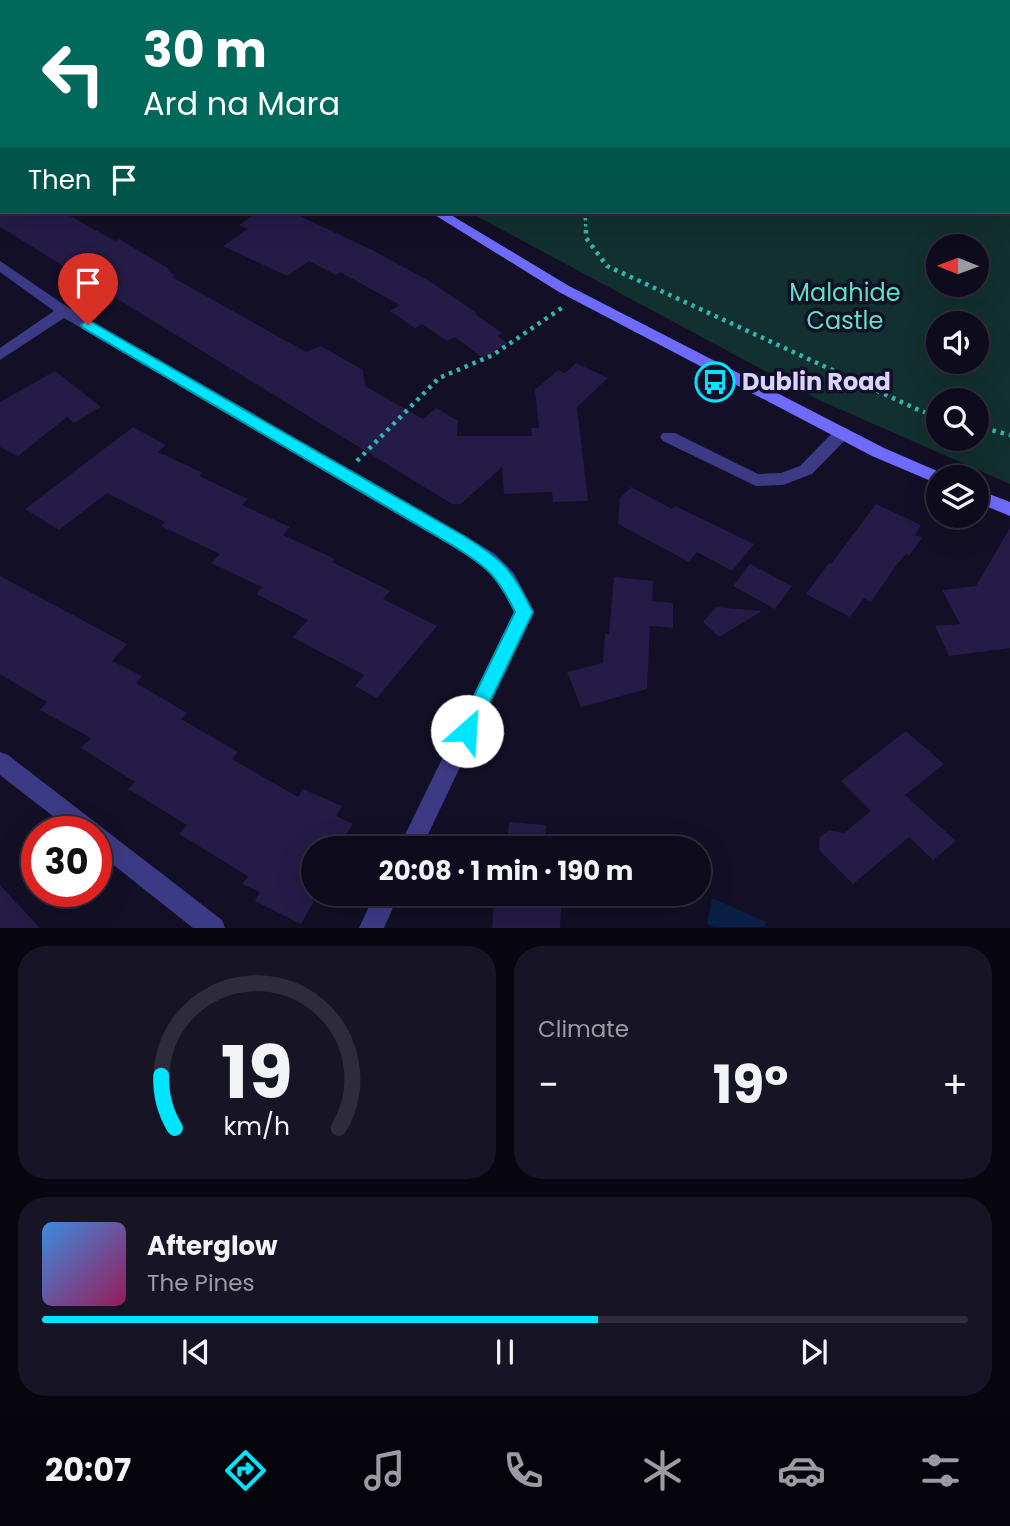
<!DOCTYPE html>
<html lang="en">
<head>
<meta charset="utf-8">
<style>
	body { margin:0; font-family:Poppins,sans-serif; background:#171425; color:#f1f3f6; height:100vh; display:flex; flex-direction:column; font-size:26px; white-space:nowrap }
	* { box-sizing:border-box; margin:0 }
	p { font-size:23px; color:#9b9ba3 }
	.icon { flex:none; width:38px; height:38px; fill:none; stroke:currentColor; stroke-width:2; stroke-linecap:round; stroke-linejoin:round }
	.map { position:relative; height:928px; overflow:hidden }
	.sheet { display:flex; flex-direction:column; gap:18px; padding:18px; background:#08060f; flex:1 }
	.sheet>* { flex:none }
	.guide { position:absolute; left:0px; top:0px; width:1012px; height:214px; box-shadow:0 7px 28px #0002,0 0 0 2px #2e2b3b; background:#00695c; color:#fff; overflow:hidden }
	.needle { width:46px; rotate:271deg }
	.tools { position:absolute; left:926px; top:234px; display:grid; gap:14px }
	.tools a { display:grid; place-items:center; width:63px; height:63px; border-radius:50%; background:#0e0b1c; box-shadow:0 7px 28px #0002,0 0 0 2px #2e2b3b; font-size:35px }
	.speed { position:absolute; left:21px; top:816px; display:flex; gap:14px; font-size:35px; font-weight:700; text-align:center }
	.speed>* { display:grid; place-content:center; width:91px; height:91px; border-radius:50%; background:#0e0b1c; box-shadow:0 7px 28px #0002,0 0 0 2px #2e2b3b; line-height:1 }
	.speed .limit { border:10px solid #d22; background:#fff; color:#111 }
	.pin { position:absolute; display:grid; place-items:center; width:60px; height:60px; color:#fff; margin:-72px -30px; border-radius:50% 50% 50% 0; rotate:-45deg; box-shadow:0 0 7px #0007 }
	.pin .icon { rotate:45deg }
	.me { position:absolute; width:77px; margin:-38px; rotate:26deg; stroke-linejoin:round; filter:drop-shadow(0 0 5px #0008) }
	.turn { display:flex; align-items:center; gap:24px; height:147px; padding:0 28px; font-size:32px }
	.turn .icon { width:91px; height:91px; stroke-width:2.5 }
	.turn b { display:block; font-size:49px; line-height:60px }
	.then { display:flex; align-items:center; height:66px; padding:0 28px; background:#0003; gap:14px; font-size:26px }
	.big { font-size:52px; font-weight:700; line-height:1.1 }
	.sheet .card { flex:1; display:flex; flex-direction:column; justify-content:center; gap:10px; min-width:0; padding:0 24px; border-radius:28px; background:#171425 }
	.sheet .dial { align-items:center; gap:0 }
	.dial svg { height:182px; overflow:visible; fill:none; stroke:#2e2b3b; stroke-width:7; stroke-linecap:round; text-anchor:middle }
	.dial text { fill:#f1f3f6; stroke:none }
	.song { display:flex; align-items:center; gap:21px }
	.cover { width:84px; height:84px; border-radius:10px; background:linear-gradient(135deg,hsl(210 70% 55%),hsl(330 70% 35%)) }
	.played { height:7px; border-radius:4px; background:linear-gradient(90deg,#00e5ff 60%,#2e2b3b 60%) }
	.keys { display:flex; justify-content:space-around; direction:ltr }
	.heat { display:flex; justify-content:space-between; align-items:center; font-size:38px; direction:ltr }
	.sheet .tiles { flex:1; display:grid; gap:18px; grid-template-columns:1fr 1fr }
	.card:last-child { grid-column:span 2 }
	.trip { position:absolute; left:301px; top:836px; width:410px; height:70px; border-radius:35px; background:#0e0b1c; box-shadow:0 7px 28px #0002,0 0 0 2px #2e2b3b; font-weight:700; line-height:70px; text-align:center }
	.tabs { display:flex; height:112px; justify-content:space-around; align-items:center; background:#06040b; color:#9b9ba3 }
	.tabs .icon { width:49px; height:49px }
	.tabs .current { color:#00e5ff }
	.tabs b { font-size:32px; color:#f1f3f6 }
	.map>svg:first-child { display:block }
	.green { fill:#12302f; fill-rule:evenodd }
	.water { fill:#0a1f44 }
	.building { fill:#241b47 }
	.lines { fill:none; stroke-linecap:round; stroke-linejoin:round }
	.path-far1 { stroke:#2fb8b0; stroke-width:3.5; stroke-dasharray:2.5 3.5; stroke-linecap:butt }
	.path { stroke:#2fb8b0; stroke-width:4.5; stroke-dasharray:3.5 5; stroke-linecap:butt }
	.minor { fill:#3d3a85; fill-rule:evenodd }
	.secondary { fill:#6f6bff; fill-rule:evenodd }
	.route { fill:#00e5ff; stroke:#0095a6; stroke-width:2 }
	.labels { text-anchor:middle; stroke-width:7; stroke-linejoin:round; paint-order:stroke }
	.park-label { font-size:24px; fill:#5fe0c0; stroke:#130f26 }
	.poi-label { font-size:24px; font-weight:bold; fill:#d9d4ff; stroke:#130f26; text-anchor:start }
</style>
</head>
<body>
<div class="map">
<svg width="1010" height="928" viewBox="0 0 1010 928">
	<rect width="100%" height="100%" fill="#130f26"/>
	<path class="green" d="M216 0H1010V484L819 400 469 212H1010V2ZM938 247H976V285H938ZM938 324H976V362H938ZM938 401H976V439H938Z"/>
	<path class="water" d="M712 898 766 922 765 927H716L707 924Z"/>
	<path class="building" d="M0 212H63L115 241 119 239 169 269 167 270 175 275 172 277 306 352 321 346 363 370 365 386 423 419 436 408 458 421 457 436H532L531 428H539L535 390 558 370 565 373 576 363 608 378 577 407 588 501 553 502 552 492 504 494 502 467 461 504H452L0 227Z
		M258 212H291L372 250 429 281 477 313 475 314 502 333 497 336 508 343 483 358 455 337 447 341 422 324 415 328 390 311 400 305 340 272 336 275 309 261 287 276 223 246 248 229 239 225Z
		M55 371 101 407 74 423 67 417 18 456 0 447V402Z
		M133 427 166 445 158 452 203 473 199 476 248 499 242 505 290 527 283 535 335 559 332 562 390 591 383 599 437 626 377 698 355 686 364 675 292 637 308 620 256 594 262 587 211 563 220 554 161 526 165 522 107 493 59 530 25 509Z
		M631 487 672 509 675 506 754 544 732 571 697 552 689 562 618 524 620 498Z
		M876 504 921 525 915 535 922 538 909 556 906 554 895 567 871 602 864 598 850 617 806 594 829 563 831 564Z
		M1010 528V648L949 656 935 626 960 624 942 590 976 586Z
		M750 564 792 586 775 609 733 586Z
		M0 576 127 644 112 661 142 676 136 683 187 713 181 719 238 752 232 759 298 797 303 789 342 806 336 816 353 824 337 849H313V903L301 924 255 901 260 892 242 884 248 876 179 834 187 825 128 789 135 782 81 748 91 738 40 710 47 702 0 674Z
		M614 577 653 581 652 601 673 603V628L650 626 647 689 581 707 567 672 603 663 605 634H609Z
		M716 607 762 611 719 637 703 622Z
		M906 731 944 764 905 795 956 841 933 860 909 837 853 884 819 850V838L829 830 844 833 871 811 841 781Z
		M509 822 546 825 544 849H506Z
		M0 885 40 928H0Z
		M495 894H540L539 905 561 908 560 928H492Z"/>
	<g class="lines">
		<path class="path-far1" d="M846 2 848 0
			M585 212 586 231"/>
		<path class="path" d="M586 230V238L607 266 921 411 938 416
			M976 426 1010 435
			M357 461 439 378 493 355 563 307"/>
		<path class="minor" d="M0 46H2V53H0Z
			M0 261 69 308 494 553 514 573 534 612 421 849H398L514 612 500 583 480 563 64 318 0 360V348L54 311 0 272Z
			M842 427 848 429 851 433 848 437 812 474 783 485 756 486 663 441 660 437 663 433H675L758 474 781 473 800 466 836 429Z
			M0 752 8 755 222 920 225 928H193L96 851V831H72L0 775Z
			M375 894H399L384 928H359Z"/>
		<path class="secondary" d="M160 0H170V2H160Z
			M430 212H446L569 286 884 448 944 474 947 478H938V484L872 456 559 292Z
			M976 489 1010 502V516L976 502Z"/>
	</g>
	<path class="route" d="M88 320 464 536C506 562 511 569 533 612L473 737 467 739 460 737 457 731 515 612C497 575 487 567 452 545L83 328 81 325Z"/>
	<defs>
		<g id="bus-ring" transform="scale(2.0125)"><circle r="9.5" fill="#130f26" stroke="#00e5ff" stroke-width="1.5"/><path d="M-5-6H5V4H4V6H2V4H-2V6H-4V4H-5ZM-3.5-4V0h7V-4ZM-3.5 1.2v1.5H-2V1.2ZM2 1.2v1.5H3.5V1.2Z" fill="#00e5ff"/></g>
	</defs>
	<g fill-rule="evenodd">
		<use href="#bus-ring" x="715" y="382"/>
	</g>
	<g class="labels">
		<g class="park-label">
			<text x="845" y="301">Malahide<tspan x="845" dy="28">Castle</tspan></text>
		</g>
		<g class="poi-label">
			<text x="742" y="390">Dublin Road</text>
		</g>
	</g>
</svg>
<div class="tools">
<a><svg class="needle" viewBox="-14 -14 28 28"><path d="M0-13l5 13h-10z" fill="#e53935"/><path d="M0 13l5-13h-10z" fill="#9b9ba3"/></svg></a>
<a><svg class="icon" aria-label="sound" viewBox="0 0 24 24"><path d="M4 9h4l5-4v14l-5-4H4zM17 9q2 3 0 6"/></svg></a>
<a><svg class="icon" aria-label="search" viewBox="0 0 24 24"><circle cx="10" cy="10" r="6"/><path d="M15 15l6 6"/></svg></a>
<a><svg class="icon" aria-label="layers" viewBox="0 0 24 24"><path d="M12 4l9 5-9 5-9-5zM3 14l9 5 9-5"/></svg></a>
</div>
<div class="speed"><div class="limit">30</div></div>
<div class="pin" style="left:88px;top:325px;background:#d93025"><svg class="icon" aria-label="arrive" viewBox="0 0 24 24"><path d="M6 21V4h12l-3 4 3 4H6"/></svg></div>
<svg class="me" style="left:467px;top:731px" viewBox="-20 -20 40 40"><circle r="19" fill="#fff"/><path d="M0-13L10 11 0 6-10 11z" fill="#00e5ff"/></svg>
<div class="trip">20:08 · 1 min · 190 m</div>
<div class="guide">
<div class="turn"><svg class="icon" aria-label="left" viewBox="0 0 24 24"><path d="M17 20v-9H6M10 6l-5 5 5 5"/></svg><div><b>30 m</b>Ard na Mara</div></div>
<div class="then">Then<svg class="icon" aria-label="arrive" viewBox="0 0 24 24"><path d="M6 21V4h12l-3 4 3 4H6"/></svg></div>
</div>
</div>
<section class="sheet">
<div class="tiles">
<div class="card dial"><svg viewBox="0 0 100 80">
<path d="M14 69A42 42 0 1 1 86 69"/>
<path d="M14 69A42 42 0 0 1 8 46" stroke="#00e5ff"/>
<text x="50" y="56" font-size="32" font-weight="700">19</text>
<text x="50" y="72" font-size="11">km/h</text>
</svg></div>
<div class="card"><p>Climate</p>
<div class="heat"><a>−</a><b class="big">19°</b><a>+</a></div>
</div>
<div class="card">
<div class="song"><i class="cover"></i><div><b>Afterglow</b><p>The Pines</p></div></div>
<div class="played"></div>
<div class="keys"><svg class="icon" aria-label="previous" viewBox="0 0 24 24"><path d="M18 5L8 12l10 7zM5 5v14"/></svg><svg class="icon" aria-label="pause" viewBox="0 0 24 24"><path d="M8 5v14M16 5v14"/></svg><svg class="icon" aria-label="next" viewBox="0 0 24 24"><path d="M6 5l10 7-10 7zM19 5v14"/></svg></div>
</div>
</div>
</section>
<nav class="tabs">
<b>20:07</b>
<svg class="icon current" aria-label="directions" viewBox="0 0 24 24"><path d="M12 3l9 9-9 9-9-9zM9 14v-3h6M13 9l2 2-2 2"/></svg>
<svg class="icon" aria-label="music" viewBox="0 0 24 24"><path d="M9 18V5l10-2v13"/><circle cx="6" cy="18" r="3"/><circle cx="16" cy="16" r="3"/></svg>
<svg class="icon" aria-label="phone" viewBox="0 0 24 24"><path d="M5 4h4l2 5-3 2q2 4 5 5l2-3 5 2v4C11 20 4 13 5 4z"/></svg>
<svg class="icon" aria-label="climate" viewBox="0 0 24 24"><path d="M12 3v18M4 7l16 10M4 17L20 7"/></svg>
<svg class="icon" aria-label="car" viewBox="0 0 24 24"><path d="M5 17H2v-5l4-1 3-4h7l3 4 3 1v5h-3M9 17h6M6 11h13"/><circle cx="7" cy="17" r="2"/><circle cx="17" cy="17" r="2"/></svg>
<svg class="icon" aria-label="filters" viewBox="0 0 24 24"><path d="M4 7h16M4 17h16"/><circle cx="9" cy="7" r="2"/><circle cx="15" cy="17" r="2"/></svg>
</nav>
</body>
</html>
